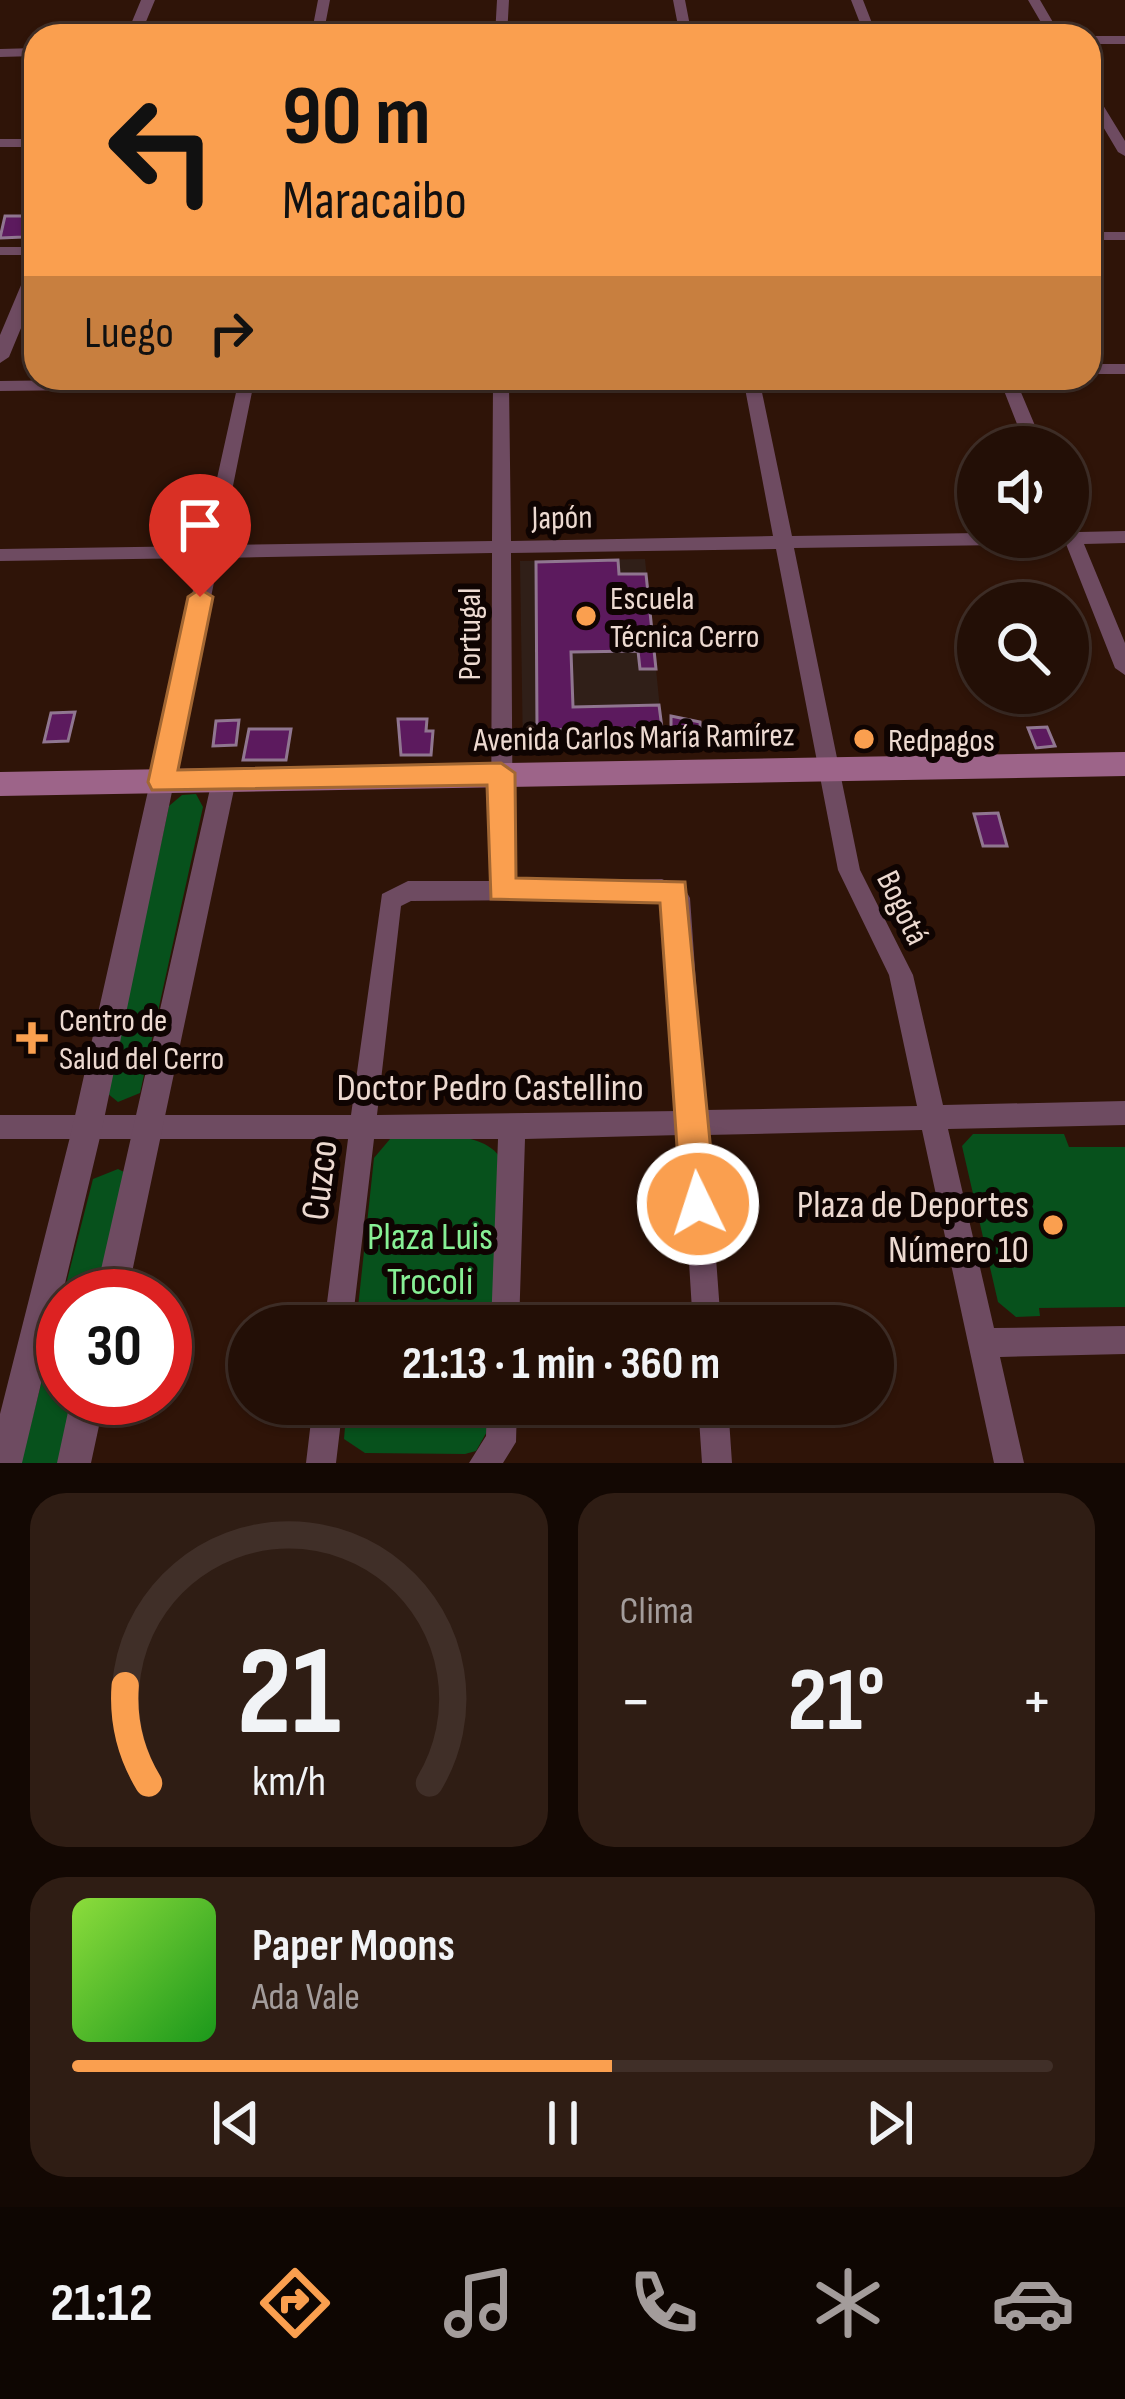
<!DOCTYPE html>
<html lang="es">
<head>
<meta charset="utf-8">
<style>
	body { margin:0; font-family:"Sofia Sans Condensed",sans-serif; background:#2f1d14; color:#f1f3f6; height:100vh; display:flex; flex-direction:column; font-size:45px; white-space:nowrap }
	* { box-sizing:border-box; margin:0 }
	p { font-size:39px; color:#a39c9b }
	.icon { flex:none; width:66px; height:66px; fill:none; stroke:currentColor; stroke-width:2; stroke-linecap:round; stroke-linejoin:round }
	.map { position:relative; height:1463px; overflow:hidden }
	.side { display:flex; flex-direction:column; gap:30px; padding:30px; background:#130803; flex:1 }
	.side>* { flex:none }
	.hud { position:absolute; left:24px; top:24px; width:1077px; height:366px; border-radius:36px; box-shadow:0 3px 9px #0004,0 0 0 3px #402f28; background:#fa9f4f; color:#111; overflow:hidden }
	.controls { position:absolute; left:957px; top:426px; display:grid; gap:24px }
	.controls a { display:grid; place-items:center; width:132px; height:132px; border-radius:50%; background:#230f06; box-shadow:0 3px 9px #0004,0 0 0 3px #402f28; font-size:60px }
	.speed { position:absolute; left:36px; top:1269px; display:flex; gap:24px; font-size:60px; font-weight:700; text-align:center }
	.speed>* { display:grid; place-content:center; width:156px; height:156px; border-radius:50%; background:#230f06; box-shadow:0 3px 9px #0004,0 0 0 3px #402f28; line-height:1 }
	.speed .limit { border:18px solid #d22; background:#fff; color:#111 }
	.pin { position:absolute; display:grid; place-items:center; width:102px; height:102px; color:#fff; margin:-123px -51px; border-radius:50% 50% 50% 0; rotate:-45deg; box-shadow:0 0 12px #0007 }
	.pin .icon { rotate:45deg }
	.me { position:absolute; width:132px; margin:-66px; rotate:356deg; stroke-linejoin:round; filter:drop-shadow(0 0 9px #0008) }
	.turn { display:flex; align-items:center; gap:42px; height:252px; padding:0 60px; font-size:54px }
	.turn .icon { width:156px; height:156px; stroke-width:2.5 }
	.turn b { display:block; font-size:84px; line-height:102px }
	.then { display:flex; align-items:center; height:114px; padding:0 60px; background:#0003; gap:24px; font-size:45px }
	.big { font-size:90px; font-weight:700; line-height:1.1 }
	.side .widget { flex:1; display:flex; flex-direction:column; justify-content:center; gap:18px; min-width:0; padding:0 42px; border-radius:36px; background:#2f1d14 }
	.side .dial { align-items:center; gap:0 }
	.dial svg { height:312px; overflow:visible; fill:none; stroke:#402f28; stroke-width:7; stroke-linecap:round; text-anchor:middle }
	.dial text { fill:#f1f3f6; stroke:none }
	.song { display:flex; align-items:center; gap:36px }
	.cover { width:144px; height:144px; border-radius:18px; background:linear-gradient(135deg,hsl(90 70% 55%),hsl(120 70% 35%)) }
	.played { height:12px; border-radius:6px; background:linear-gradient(90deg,#fa9f4f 55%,#402f28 55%) }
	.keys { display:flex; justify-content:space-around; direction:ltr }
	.heat { display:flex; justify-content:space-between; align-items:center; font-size:66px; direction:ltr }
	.side .tiles { flex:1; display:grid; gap:30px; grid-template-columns:1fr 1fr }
	.widget:last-child { grid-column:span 2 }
	.trip { position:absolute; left:228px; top:1305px; width:666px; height:120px; border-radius:60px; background:#230f06; box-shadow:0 3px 9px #0004,0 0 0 3px #402f28; font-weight:700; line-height:120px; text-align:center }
	.tabs { display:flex; height:192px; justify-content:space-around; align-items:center; background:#0e0602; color:#a39c9b }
	.tabs .icon { width:84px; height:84px }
	.tabs .active { color:#fa9f4f }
	.tabs b { font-size:54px; color:#f1f3f6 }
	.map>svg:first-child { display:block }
	.education { fill:#301f18 }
	.green { fill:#07511c }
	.building { fill:#5c1a5e; stroke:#907690; stroke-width:3 }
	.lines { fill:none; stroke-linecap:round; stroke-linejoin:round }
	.minor { fill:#6e4b61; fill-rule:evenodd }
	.tertiary { fill:#6e4b61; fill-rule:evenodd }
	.secondary { fill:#9d6489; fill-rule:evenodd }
	.route { fill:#fa9f4f; stroke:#a26733; stroke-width:3 }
	.poi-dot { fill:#fa9f4f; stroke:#0f0402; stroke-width:4.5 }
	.labels { text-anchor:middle; stroke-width:12; stroke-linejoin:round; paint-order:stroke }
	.street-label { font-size:33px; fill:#eddad1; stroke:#0f0402 }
	.poi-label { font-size:33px; fill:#eddad1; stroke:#0f0402; text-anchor:start }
	.near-street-label { font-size:39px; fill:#eddad1; stroke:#0f0402 }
	.near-poi-label { font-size:39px; fill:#eddad1; stroke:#0f0402; text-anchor:end }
	.near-park-label { font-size:39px; fill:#87f095; stroke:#0f0402 }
</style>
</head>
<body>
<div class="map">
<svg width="1125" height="1463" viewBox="0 0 1125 1463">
	<rect width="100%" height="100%" fill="#2f1408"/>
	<path class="education" d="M645 559 664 749 523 752 520 561Z"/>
	<path class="green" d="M196 794 203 807 140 1093 118 1102 107 1093 169 806 182 795Z
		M973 1134H1064L1069 1147H1125V1307L1039 1308 1040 1316 1016 1317 998 1302 962 1146Z
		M390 1139C426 1139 481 1126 502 1160L494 1326H356L374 1158Z
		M118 1169 124 1172 98 1296H63L93 1179Z
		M63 1297V1398H74L60 1463H21Z
		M347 1404H490L489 1428 476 1451 465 1454 365 1453 344 1439Z"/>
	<path class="building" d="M5 216H32L23 237 0 238Z
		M618 560 619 574H646L656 669H640L638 651 571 652 573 707 659 705 662 728 537 730 536 562Z
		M75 712 68 741 44 742 51 713Z
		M671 716 700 722 701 742 671 741Z
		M398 719H427L426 731H433L431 755H401Z
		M239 720 236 745 213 746 216 721Z
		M1047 727 1055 746 1036 748 1028 728Z
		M249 729H291L286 760H243Z
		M998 813 1007 846H983L974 814Z"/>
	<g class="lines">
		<path class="minor" d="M318 0H330L323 36H311Z
			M497 0H509L507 36H495Z
			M673 0H685L692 36H680Z
			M851 0H863L877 36H865Z
			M1028 0H1040L1061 36H1049Z
			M1089 36H1125V44H1089Z
			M36 48V56L0 57V49Z
			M1089 88 1095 92 1125 141V156L1118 152 1089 103Z
			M0 139H36V147H0Z
			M1089 232H1125V240H1089Z
			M0 247H36V255H0Z
			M1089 364H1125V374H1089Z
			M219 378H580L572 383 509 384 511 541 773 536 743 378H759L792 536 978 533V537H1068V521L1074 523 1079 532 1125 531V543L1084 544 1125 643V675L1115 668 1066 544 794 548 860 870 913 975 943 1105 1125 1101V1125L948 1129 994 1328 1125 1326V1354L1000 1357 1024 1463H994L922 1130 707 1135 721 1326H693L681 1135 525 1139 519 1326H491L498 1139H374L352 1326H324L348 1139H0V1115H351L382 894 408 881H491L492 553 219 558 173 782 170 788H154L151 782 200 558 0 561V549L202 546 237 388 0 391V381ZM493 384 492 541 221 545 253 387ZM776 549 838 870 889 975 917 1106 705 1110 690 898 686 891 662 879 513 881 511 553ZM659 899 667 903 679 1111 377 1115 401 906 411 901Z
			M999 378H1015L1044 447H1026Z
			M313 1404H343L336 1463H306Z
			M487 1404H517L516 1442 503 1463H469L486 1436Z
			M698 1404H728L732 1463H702Z"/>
		<path class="tertiary" d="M141 0H155L140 36H126Z
			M36 266V292L9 357 0 363V335L27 271Z
			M224 770 233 773 236 780 127 1296H95L212 780 215 773Z
			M162 772 171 775 174 782 102 1129 22 1463H0V1414L72 1129 150 782 153 775Z
			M71 1398H105L91 1463H57Z"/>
		<path class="secondary" d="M1125 752V776L0 796V772Z"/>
	</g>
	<path class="route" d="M200 589 213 597 178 770 501 763 515 773 516 878 685 882 716 1204 711 1217 698 1222 686 1217 681 1204 660 903 491 899 487 785 152 790 148 782 188 597Z"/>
	<g class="poi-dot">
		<circle cx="586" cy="616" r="12"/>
		<circle cx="864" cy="739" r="12"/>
		<path d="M26 1020h12v12h12v12h-12v12h-12v-12h-12v-12h12z"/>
		<circle cx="1053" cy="1225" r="12"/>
	</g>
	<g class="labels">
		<g class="street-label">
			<text transform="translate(562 516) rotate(-1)" y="12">Japón</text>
			<text transform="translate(468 634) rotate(-90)" y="12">Portugal</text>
			<text transform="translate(634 736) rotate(-1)" y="12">Avenida Carlos María Ramírez</text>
			<text transform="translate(904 907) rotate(64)" y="12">Bogotá</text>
		</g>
		<g class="poi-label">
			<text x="610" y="609">Escuela<tspan x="610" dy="38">Técnica Cerro</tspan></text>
			<text x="888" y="751">Redpagos</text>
			<text x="59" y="1031">Centro de<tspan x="59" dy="38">Salud del Cerro</tspan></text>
		</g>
		<g class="near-street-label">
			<text x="490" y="1100">Doctor Pedro Castellino</text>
			<text transform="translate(318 1180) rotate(-83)" y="14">Cuzco</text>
		</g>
		<g class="near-poi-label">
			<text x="1029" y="1217">Plaza de Deportes<tspan x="1029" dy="45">Número 10</tspan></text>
		</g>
		<g class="near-park-label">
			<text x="430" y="1249">Plaza Luis<tspan x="430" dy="45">Trocoli</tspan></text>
		</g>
	</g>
</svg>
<div class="controls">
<a><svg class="icon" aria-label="sound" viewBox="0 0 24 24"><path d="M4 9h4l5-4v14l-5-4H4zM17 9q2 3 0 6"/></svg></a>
<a><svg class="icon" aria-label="search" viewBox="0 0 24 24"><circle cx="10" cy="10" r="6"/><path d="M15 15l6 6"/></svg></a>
</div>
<div class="speed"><div class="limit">30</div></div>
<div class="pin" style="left:200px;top:597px;background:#d93025"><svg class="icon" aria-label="arrive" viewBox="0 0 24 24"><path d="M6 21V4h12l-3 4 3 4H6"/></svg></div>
<svg class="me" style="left:698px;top:1204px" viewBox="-20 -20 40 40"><circle r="17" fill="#fa9f4f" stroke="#fff" stroke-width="3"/><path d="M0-11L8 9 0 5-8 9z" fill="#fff"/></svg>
<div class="trip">21:13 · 1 min · 360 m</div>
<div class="hud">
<div class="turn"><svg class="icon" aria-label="left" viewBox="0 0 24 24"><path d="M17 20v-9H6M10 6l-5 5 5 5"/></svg><div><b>90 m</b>Maracaibo</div></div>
<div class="then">Luego<svg class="icon" aria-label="right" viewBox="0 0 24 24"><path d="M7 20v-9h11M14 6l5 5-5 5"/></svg></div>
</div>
</div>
<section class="side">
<div class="tiles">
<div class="widget dial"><svg viewBox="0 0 100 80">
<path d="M14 69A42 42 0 1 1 86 69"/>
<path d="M14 69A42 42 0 0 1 8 44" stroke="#fa9f4f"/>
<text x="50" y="56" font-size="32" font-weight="700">21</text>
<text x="50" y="72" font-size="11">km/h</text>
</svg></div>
<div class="widget"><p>Clima</p>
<div class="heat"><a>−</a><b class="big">21°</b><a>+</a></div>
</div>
<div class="widget">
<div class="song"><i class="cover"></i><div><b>Paper Moons</b><p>Ada Vale</p></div></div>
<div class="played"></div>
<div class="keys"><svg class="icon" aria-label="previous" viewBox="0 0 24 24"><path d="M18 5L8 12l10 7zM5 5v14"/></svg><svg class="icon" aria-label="pause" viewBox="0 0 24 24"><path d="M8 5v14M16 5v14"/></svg><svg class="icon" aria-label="next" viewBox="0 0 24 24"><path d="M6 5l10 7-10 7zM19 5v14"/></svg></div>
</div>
</div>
</section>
<nav class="tabs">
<b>21:12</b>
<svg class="icon active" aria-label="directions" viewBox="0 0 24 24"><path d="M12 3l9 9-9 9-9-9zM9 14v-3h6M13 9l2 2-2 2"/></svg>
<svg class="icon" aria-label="music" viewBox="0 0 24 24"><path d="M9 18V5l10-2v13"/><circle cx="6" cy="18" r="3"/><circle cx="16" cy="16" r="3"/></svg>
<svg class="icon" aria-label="phone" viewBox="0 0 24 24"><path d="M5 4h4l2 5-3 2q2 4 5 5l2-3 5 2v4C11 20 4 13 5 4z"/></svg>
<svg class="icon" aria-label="climate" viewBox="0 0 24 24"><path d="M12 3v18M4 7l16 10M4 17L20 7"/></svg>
<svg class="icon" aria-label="car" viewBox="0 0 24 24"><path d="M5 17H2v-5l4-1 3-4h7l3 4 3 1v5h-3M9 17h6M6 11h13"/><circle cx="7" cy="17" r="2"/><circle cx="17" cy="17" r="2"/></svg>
</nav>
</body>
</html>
